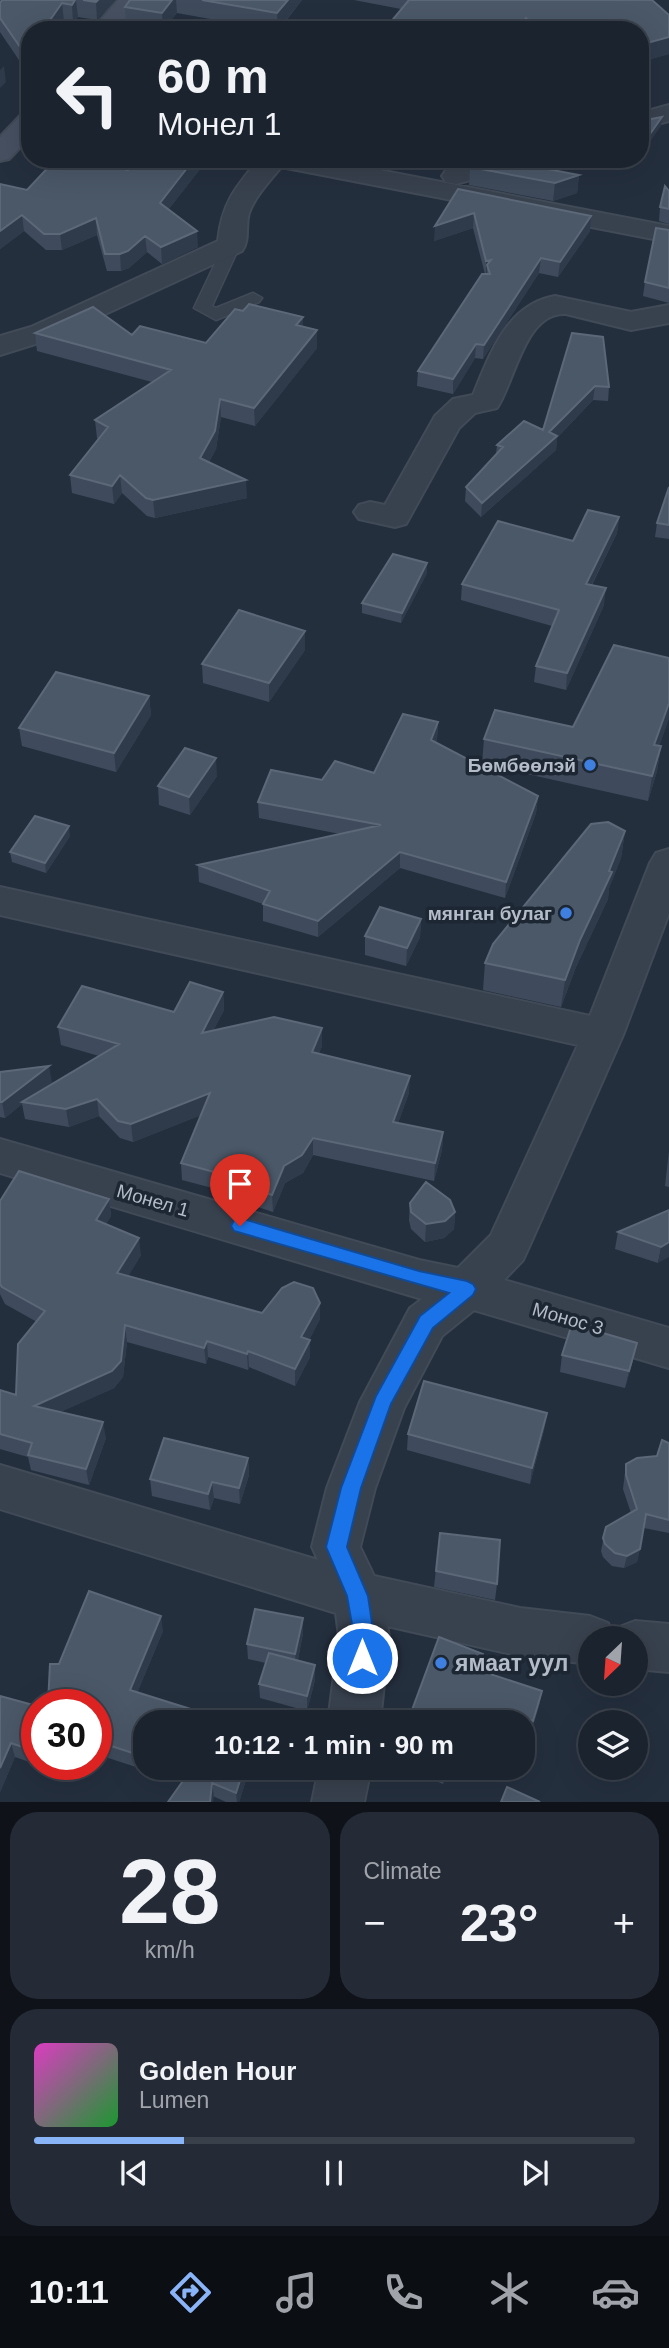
<!DOCTYPE html>
<html lang="en">
<head>
<meta charset="utf-8">
<style>
	body { margin:0; font-family:Arial,sans-serif; background:#242b36; color:#f1f3f6; height:100vh; display:flex; flex-direction:column; font-size:26px; white-space:nowrap }
	* { box-sizing:border-box; margin:0 }
	p { font-size:23px; color:#a0a4aa }
	.icon { flex:none; width:38px; height:38px; fill:none; stroke:currentColor; stroke-width:2; stroke-linecap:round; stroke-linejoin:round }
	.map { position:relative; height:1802px; overflow:hidden }
	.drawer { display:flex; flex-direction:column; gap:10px; padding:10px; background:#0f1319; flex:1 }
	.drawer>* { flex:none }
	.top-card { position:absolute; left:21px; top:21px; width:628px; height:147px; border-radius:28px; box-shadow:0 7px 28px #0002,0 0 0 2px #39404a; background:#1b232e; color:#f1f3f6; overflow:hidden }
	.needle { width:46px; rotate:205deg }
	.controls { position:absolute; left:578px; top:1626px; display:grid; gap:14px }
	.controls a { display:grid; place-items:center; width:70px; height:70px; border-radius:50%; background:#1b232e; box-shadow:0 7px 28px #0002,0 0 0 2px #39404a; font-size:35px }
	.speed { position:absolute; left:21px; top:1689px; display:flex; gap:14px; font-size:35px; font-weight:700; text-align:center }
	.speed>* { display:grid; place-content:center; width:91px; height:91px; border-radius:50%; background:#1b232e; box-shadow:0 7px 28px #0002,0 0 0 2px #39404a; line-height:1 }
	.speed .limit { border:10px solid #d22; background:#fff; color:#111 }
	.pin { position:absolute; display:grid; place-items:center; width:60px; height:60px; color:#fff; margin:-72px -30px; border-radius:50% 50% 50% 0; rotate:-45deg; box-shadow:0 0 7px #0007 }
	.pin .icon { rotate:45deg }
	.me { position:absolute; width:77px; margin:-38px; rotate:0deg; stroke-linejoin:round; filter:drop-shadow(0 0 5px #0008) }
	.turn { display:flex; align-items:center; gap:24px; height:147px; padding:0 21px; font-size:32px }
	.turn .icon { width:91px; height:91px; stroke-width:2.5 }
	.turn b { display:block; font-size:49px; line-height:60px }
	.big { font-size:52px; font-weight:800; line-height:1.1 }
	.drawer .widget { flex:1; display:flex; flex-direction:column; justify-content:center; gap:10px; min-width:0; padding:0 24px; border-radius:28px; background:#242b36 }
	.drawer .dial { align-items:center; gap:0 }
	.dial b { font-size:91px; line-height:1 }
	.song { display:flex; align-items:center; gap:21px }
	.cover { width:84px; height:84px; border-radius:10px; background:linear-gradient(135deg,hsl(310 70% 55%),hsl(130 70% 35%)) }
	.played { height:7px; border-radius:4px; background:linear-gradient(90deg,#8ab4f8 25%,#39404a 25%) }
	.keys { display:flex; justify-content:space-around; direction:ltr }
	.heat { display:flex; justify-content:space-between; align-items:center; font-size:38px; direction:ltr }
	.drawer .tiles { flex:1; display:grid; gap:10px; grid-template-columns:1fr 1fr }
	.widget:last-child { grid-column:span 2 }
	.trip { position:absolute; left:133px; top:1710px; width:402px; height:70px; border-radius:28px; background:#1b232e; box-shadow:0 7px 28px #0002,0 0 0 2px #39404a; font-weight:800; line-height:70px; text-align:center }
	.tabs { display:flex; height:112px; justify-content:space-around; align-items:center; background:#0b0e12; color:#a0a4aa }
	.tabs .icon { width:49px; height:49px }
	.tabs .current { color:#8ab4f8 }
	.tabs b { font-size:32px; color:#f1f3f6 }
	.map>svg:first-child { display:block }
	.lines { fill:none; stroke-linecap:round; stroke-linejoin:round }
	.lane-casing { stroke:#414a57; stroke-width:3 }
	.street-casing { stroke:#414a57; stroke-width:4 }
	.secondary-casing { stroke:#414a57; stroke-width:4 }
	.lane { fill:#38414e; fill-rule:evenodd }
	.street { fill:#38414e; fill-rule:evenodd }
	.secondary { fill:#465061; fill-rule:evenodd }
	.wall { fill:#3f4b5c }
	.shaded-wall { fill:#2f3b4b }
	.building { fill:#4b5868; stroke:#5c6777; stroke-width:2 }
	.route { fill:#1a73e8; stroke:#114b97; stroke-width:2 }
	.shop-dot { fill:#3f7fe0; stroke:#1d2633; stroke-width:2.5 }
	.labels { text-anchor:middle; stroke-width:7; stroke-linejoin:round; paint-order:stroke }
	.poi-label { font-size:19px; font-weight:bold; fill:#b4bcc9; stroke:#1d2633; text-anchor:end }
	.street-label { font-size:19px; fill:#b4bcc9; stroke:#1d2633 }
	.near-poi-label { font-size:23px; font-weight:bold; fill:#b4bcc9; stroke:#1d2633; text-anchor:start }
</style>
</head>
<body>
<div class="map">
<svg width="669" height="1802" viewBox="0 0 669 1802">
	<rect width="100%" height="100%" fill="#242f3e"/>
	<g class="lines">
		<g class="lane-casing">
			<path id="lane" d="M232 240 240 245 212 306 216 308 253 293 262 298 259 302 216 320 194 308 224 245Z"/>
		</g>
		<g class="street-casing">
			<path id="street" d="M669 105V121L640 129V113Z
				M259 159H322L669 226V242L281 167C270 181 255 196 249 213 245 226 250 240 242 251L51 339 0 355V336L31 327 218 241C222 203 235 188 259 159Z
				M484 159H527L524 165 456 184 446 182 442 176 446 170Z
				M555 296 631 312 669 305V323L631 330 566 314C525 311 515 381 497 408L475 413 459 428 406 524 395 527 359 519 354 512 359 505 370 502 385 505 435 416 453 399 473 395C490 354 507 304 555 296Z
				M669 849V913L623 1035 529 1247 523 1260 504 1280 669 1328V1368L474 1310 442 1336 404 1408 375 1488 360 1547 374 1576 520 1608 590 1616 608 1623 614 1637 617 1628 635 1621 669 1624V1672L635 1669V1638H590V1664L520 1656 387 1626 389 1636 380 1722H328L339 1636 336 1613 0 1509V1465L318 1560 312 1547 327 1488 360 1402 410 1308 422 1299 0 1173V1139L419 1260 458 1268 491 1235 578 1045 0 915V887L590 1016 650 863 656 853Z
				M319 1768H371L364 1802H312Z"/>
		</g>
		<g class="secondary-casing">
			<path id="secondary" d="M118 0H143L118 30H92Z
				M30 113V137L9 159 0 161V137L21 115Z"/>
		</g>
		<use href="#lane" class="lane"/>
		<use href="#street" class="street"/>
		<use href="#secondary" class="secondary"/>
	</g>
	<path class="wall" d="M2 0H116L97 20 78 17 73 22 64 21 58 30H30L27 72 0 32V3Z
		M130 0H302L279 30H271L177 13 163 30 126 24 125 7Z
		M354 0H652L669 54 640 62V30H384L401 9Z
		M137 159H208L168 210 198 247 162 264 147 252 129 268 121 271H107L97 235 62 250H46L24 231 0 249V184L27 190 128 170Z
		M625 159H638L633 167Z
		M470 167 579 175 577 193 553 201 469 185Z
		M458 189 590 231 558 277 539 273 483 359 475 358 453 394 417 386 418 371 485 274 473 228 434 241Z
		M669 191V224L659 221 660 207Z
		M669 230V303L643 296 645 282Z
		M243 311 303 317V326L317 348 255 426 221 417 216 449 209 462 247 498 155 518 147 516 122 493 114 504 72 493 70 475 98 439 97 438 95 420 152 382 37 351 35 333 132 335 206 343Z
		M572 333 609 387 608 401 593 400 557 438 556 450 481 517 465 501 466 487 496 454 497 445 543 430Z
		M669 487V539L655 537 657 523Z
		M619 517 617 533 592 585 604 605 566 690 534 682 536 666 552 626 461 600 462 584 573 541Z
		M427 573 401 623 362 613V603Z
		M305 650 269 702 203 683 202 664Z
		M669 658V718L659 746H661L657 771 648 801 482 764 484 739 573 727Z
		M149 696 151 715 116 772 22 746 19 728Z
		M438 722 437 739 436 742 538 796 536 813 505 898 400 868 318 937 263 921V904L199 882 198 865 340 834 259 818 258 802 322 780 374 773Z
		M217 776 190 815 159 805 158 786Z
		M625 831 621 858 609 888 608 899 576 967 561 1007 483 990 485 963Z
		M70 836 46 873 12 862 10 852Z
		M421 919 420 937 406 966 365 955V936Z
		M223 992 224 1010 213 1031 322 1046 319 1053 409 1093 398 1123 443 1132 442 1150 434 1181 313 1155 303 1173 285 1183 273 1212 239 1201V1195L182 1180 181 1163 201 1115 133 1142 120 1138 99 1116 69 1127 25 1119 22 1104 5 1118 0 1117V1072L52 1082 38 1092 99 1056 61 1045 58 1027 174 1012Z
		M669 1151V1187L665 1186Z
		M109 1199 111 1216 106 1224 141 1255 128 1276 262 1313 320 1319 309 1340 310 1357 295 1386 249 1367 248 1370 208 1357 206 1364 127 1342 123 1377 114 1388 60 1412 106 1438 89 1485 31 1470 28 1457 0 1449V1390L16 1395 37 1322 5 1304 0 1294V1201Z
		M410 1203 455 1212 454 1229 444 1238 425 1242 411 1229 409 1220Z
		M669 1210 658 1263 615 1249 618 1232Z
		M562 1355 633 1360 625 1388 560 1372Z
		M547 1413 544 1430 530 1484 407 1450 408 1434Z
		M669 1443V1533L644 1528 637 1562 624 1568 612 1566 603 1557 601 1551 606 1527 631 1513 623 1489 626 1464 657 1456Z
		M248 1458 249 1475 240 1504 214 1498 210 1510 152 1496 150 1479Z
		M440 1533 497 1584 495 1600 434 1587Z
		M163 1631 137 1693 145 1722V1768H250L239 1802H226L182 1782 96 1754V1704L59 1664Z
		M303 1633 298 1660 315 1680 307 1711 260 1698 259 1684 266 1663 248 1659 247 1644Z
		M481 1671 542 1691 539 1706 530 1735 525 1734 523 1740V1722H411L412 1710Z
		M0 1696 37 1706V1764H84L79 1779 15 1757 0 1792Z
		M403 1768H450L443 1784Z"/>
	<path class="shaded-wall" d="M75 0H76L78 17 73 22 72 5Z
		M98 0H116L97 20 96 2Z
		M172 0H176L177 13 163 30 162 13Z
		M288 0H302L278 30 277 13Z
		M62 3 64 21 58 30H43Z
		M526 18V30H518Z
		M669 37V54L640 62V45Z
		M30 48V69L27 72 25 54Z
		M4 66 6 82 0 88V70Z
		M646 100 645 109 640 111V102Z
		M662 117 661 126 640 156V148Z
		M194 159H208L161 219 160 203Z
		M634 159H638L633 167Z
		M579 175 577 193 553 201 555 183Z
		M474 213 473 228 434 241 435 226Z
		M22 215 24 231 0 249V231Z
		M591 216 590 231 558 277 560 262Z
		M96 218 97 235 62 250 60 234Z
		M197 231 198 247 162 264 161 247Z
		M145 236 147 252 129 268 121 271 120 254Z
		M541 258 539 273 483 359 484 345Z
		M491 260 487 265V276H486V261Z
		M303 317V334L296 325Z
		M317 330V348L255 426 254 408Z
		M476 344 475 358 453 394V379Z
		M595 386 593 400 557 438 556 450 481 517 482 503Z
		M220 399 221 417 216 449 201 476 200 458Z
		M120 475 122 493 114 504 112 486Z
		M246 480 247 498 155 518 153 500Z
		M619 517 617 533 584 600 586 584Z
		M427 563V573L401 623 402 613Z
		M606 588 604 605 566 690 567 673Z
		M305 631V650L269 702V683Z
		M149 696 151 715 116 772 114 753Z
		M669 703V718L651 770 654 745Z
		M438 722 437 739 430 757 431 740Z
		M661 746 657 771 648 801 652 776Z
		M216 758 217 776 190 815 189 797Z
		M538 796 536 813 505 898 506 882Z
		M69 826 70 836 46 873 45 863Z
		M625 831 621 858 609 888 608 899 576 967 561 1007 565 980 580 940Z
		M400 852V868L318 937V921Z
		M421 919 420 937 406 966 407 948Z
		M223 992 224 1010 203 1051 202 1033Z
		M322 1028V1046L312 1069V1052Z
		M49 1066 52 1082 25 1102H22V1104L5 1118 2 1102Z
		M410 1076 409 1093 392 1140 393 1122Z
		M210 1093 212 1111 133 1142 131 1124Z
		M97 1099 99 1116 69 1127 66 1109Z
		M443 1132 442 1150 434 1181 435 1163Z
		M313 1138V1155L303 1173 285 1183 273 1212 272 1195 284 1166Z
		M109 1199 111 1216 98 1237 96 1220Z
		M455 1212 454 1229 444 1238 425 1242 426 1224Z
		M139 1238 141 1255 120 1290 117 1273Z
		M669 1242V1257L658 1263 661 1247Z
		M320 1303V1319L302 1354 301 1337Z
		M125 1325 127 1342 123 1377 114 1388 38 1422 34 1406Z
		M310 1340V1357L295 1386V1369Z
		M207 1341 208 1357 206 1364 204 1348Z
		M637 1343 633 1360 625 1388 629 1371Z
		M248 1351 249 1367 248 1370 247 1354Z
		M547 1413 544 1430 530 1484 532 1468Z
		M103 1422 106 1438 89 1485 86 1469Z
		M248 1458 249 1475 240 1504 239 1488Z
		M212 1482 214 1498 210 1510 208 1494Z
		M640 1549 637 1562 624 1568 627 1556Z
		M161 1616 163 1631 132 1705 130 1690Z
		M303 1618V1633L296 1669 295 1654Z
		M483 1654 481 1669 476 1684 478 1670Z
		M315 1665V1680L307 1711V1696Z
		M542 1691 539 1706 530 1735 533 1721Z
		M11 1743 15 1757 0 1792V1768Z
		M76 1764H84L79 1779 75 1765Z
		M244 1768H250L239 1802H237L236 1793Z
		M446 1768H450L443 1784 445 1770Z
		M212 1783 214 1797 213 1802H210Z"/>
	<path class="building" d="M2 0H75L72 5 62 3 43 30H30V48L25 54 0 18V3Z
		M83 0H98L96 2Z
		M130 0H172L162 13 125 7Z
		M202 0H288L277 13Z
		M409 0H652L669 15V37L640 45V30H540L526 18 518 30H384Z
		M640 95 646 100 640 102Z
		M662 117 640 148V121Z
		M56 159H77L128 170 137 159H194L160 203 197 231 161 247 145 236 128 251 120 254H105L96 218 60 234H44L22 215 0 231V184L27 190Z
		M495 159 579 175 555 183 470 167Z
		M665 186 669 191V209L660 207Z
		M458 189 591 216 560 262 541 258 484 345 476 344 453 379 418 371 482 274H490L487 265 491 260 486 261 474 213 435 226Z
		M656 228 669 230V288L645 282Z
		M249 304 303 317 296 325 317 330 254 408 220 399 215 431 200 458 246 480 153 500 146 498 120 475 112 486 70 475 108 427 95 420 171 370 35 333 93 307 132 335 140 326 206 343 235 309 243 311Z
		M572 333 603 337 609 387 595 386 549 432 557 436 482 503 466 487 503 447 497 445 524 421 543 430Z
		M669 487V525L657 523Z
		M588 510 619 517 586 584 606 588 567 673 536 666 559 610 462 584 498 521 573 541Z
		M393 554 427 563 402 613 362 603Z
		M239 610 305 631 269 683 202 664Z
		M614 645 669 658V703L654 745 661 746 652 776 484 739 495 710 573 727Z
		M56 672 149 696 114 753 19 728Z
		M403 714 438 722 431 740 538 796 506 882 400 852 318 921 263 904 270 891 198 865 381 825 258 802 271 770 322 780 335 761 374 773Z
		M185 748 216 758 189 797 158 786Z
		M35 816 69 826 45 863 10 852Z
		M608 822 625 831 609 871 612 872 580 940 565 980 485 963 493 944 591 824Z
		M380 907 421 919 407 948 365 936Z
		M190 982 223 992 202 1033 274 1017 322 1028 312 1052 410 1076 393 1122 443 1132 435 1163 313 1138 302 1155 284 1166 272 1195 238 1184 240 1179 181 1163 210 1093 131 1124 118 1121 97 1099 66 1109 22 1102 119 1044 58 1027 82 986 174 1012Z
		M49 1066 2 1102H0V1072Z
		M19 1171 109 1199 96 1220 139 1238 117 1273 262 1313 282 1288 294 1282 313 1288 320 1303 301 1337 310 1340 295 1369 248 1351 247 1354 207 1341 204 1348 125 1325 121 1361 112 1371 34 1406 103 1422 86 1469 28 1455 32 1443 0 1434V1390L16 1395 18 1344 45 1311 2 1287 0 1284V1201Z
		M426 1182 450 1200 455 1212 445 1221 426 1224 411 1212 410 1203Z
		M669 1210V1242L661 1247 618 1232Z
		M572 1324 637 1343 629 1371 562 1355Z
		M424 1381 547 1413 532 1468 408 1434Z
		M164 1438 248 1458 239 1488 212 1482 208 1494 150 1479Z
		M662 1440 669 1443V1520L646 1514 640 1549 627 1556 615 1553 605 1544 603 1538 606 1527 637 1509 626 1475V1464L637 1458 657 1456Z
		M440 1533 500 1540 497 1584 436 1571Z
		M89 1591 161 1616 130 1690 232 1722H145V1757L96 1741V1704H48L50 1664H59Z
		M255 1609 303 1618 295 1654 247 1644Z
		M439 1637 483 1654 478 1670 542 1691 533 1721 527 1719 523 1733V1722H415L419 1713 412 1710Z
		M269 1653 315 1665 307 1696 259 1684Z
		M0 1696 37 1706V1752L11 1743 0 1768Z
		M180 1768H244L236 1793 212 1783 210 1802H168L190 1771Z
		M507 1787 540 1802H501Z"/>
	<path class="route" d="M240 1218 419 1271 467 1281 473 1284 476 1289 473 1295 433 1328 391 1404 361 1488 347 1547 368 1596 374 1636 369 1665 362 1668 355 1665 351 1658 354 1636 347 1596 326 1547 341 1488 376 1396 420 1316 449 1293 234 1231 231 1226 234 1220Z"/>
	<g class="shop-dot">
		<circle cx="590" cy="765" r="7"/>
		<circle cx="566" cy="913" r="7"/>
		<circle cx="441" cy="1663" r="7"/>
	</g>
	<g class="labels">
		<g class="poi-label">
			<text x="576" y="772">Бөмбөөлэй</text>
			<text x="552" y="920">мянган булаг</text>
		</g>
		<g class="street-label">
			<text transform="translate(153 1200) rotate(16)" y="7">Монел 1</text>
			<text transform="translate(568 1318) rotate(16)" y="7">Монос 3</text>
		</g>
		<g class="near-poi-label">
			<text x="455" y="1671">ямаат уул</text>
		</g>
	</g>
</svg>
<div class="controls">
<a><svg class="needle" viewBox="-14 -14 28 28"><path d="M0-13l5 13h-10z" fill="#e53935"/><path d="M0 13l5-13h-10z" fill="#a0a4aa"/></svg></a>
<a><svg class="icon" aria-label="layers" viewBox="0 0 24 24"><path d="M12 4l9 5-9 5-9-5zM3 14l9 5 9-5"/></svg></a>
</div>
<div class="speed"><div class="limit">30</div></div>
<div class="pin" style="left:240px;top:1226px;background:#d93025"><svg class="icon" aria-label="arrive" viewBox="0 0 24 24"><path d="M6 21V4h12l-3 4 3 4H6"/></svg></div>
<svg class="me" style="left:362px;top:1658px" viewBox="-20 -20 40 40"><circle r="17" fill="#1a73e8" stroke="#fff" stroke-width="3"/><path d="M0-11L8 9 0 5-8 9z" fill="#fff"/></svg>
<div class="trip">10:12 · 1 min · 90 m</div>
<div class="top-card">
<div class="turn"><svg class="icon" aria-label="left" viewBox="0 0 24 24"><path d="M17 20v-9H6M10 6l-5 5 5 5"/></svg><div><b>60 m</b>Монел 1</div></div>
</div>
</div>
<section class="drawer">
<div class="tiles">
<div class="widget dial"><b>28</b><p>km/h</p></div>
<div class="widget"><p>Climate</p>
<div class="heat"><a>−</a><b class="big">23°</b><a>+</a></div>
</div>
<div class="widget">
<div class="song"><i class="cover"></i><div><b>Golden Hour</b><p>Lumen</p></div></div>
<div class="played"></div>
<div class="keys"><svg class="icon" aria-label="previous" viewBox="0 0 24 24"><path d="M18 5L8 12l10 7zM5 5v14"/></svg><svg class="icon" aria-label="pause" viewBox="0 0 24 24"><path d="M8 5v14M16 5v14"/></svg><svg class="icon" aria-label="next" viewBox="0 0 24 24"><path d="M6 5l10 7-10 7zM19 5v14"/></svg></div>
</div>
</div>
</section>
<nav class="tabs">
<b>10:11</b>
<svg class="icon current" aria-label="directions" viewBox="0 0 24 24"><path d="M12 3l9 9-9 9-9-9zM9 14v-3h6M13 9l2 2-2 2"/></svg>
<svg class="icon" aria-label="music" viewBox="0 0 24 24"><path d="M9 18V5l10-2v13"/><circle cx="6" cy="18" r="3"/><circle cx="16" cy="16" r="3"/></svg>
<svg class="icon" aria-label="phone" viewBox="0 0 24 24"><path d="M5 4h4l2 5-3 2q2 4 5 5l2-3 5 2v4C11 20 4 13 5 4z"/></svg>
<svg class="icon" aria-label="climate" viewBox="0 0 24 24"><path d="M12 3v18M4 7l16 10M4 17L20 7"/></svg>
<svg class="icon" aria-label="car" viewBox="0 0 24 24"><path d="M5 17H2v-5l4-1 3-4h7l3 4 3 1v5h-3M9 17h6M6 11h13"/><circle cx="7" cy="17" r="2"/><circle cx="17" cy="17" r="2"/></svg>
</nav>
</body>
</html>
